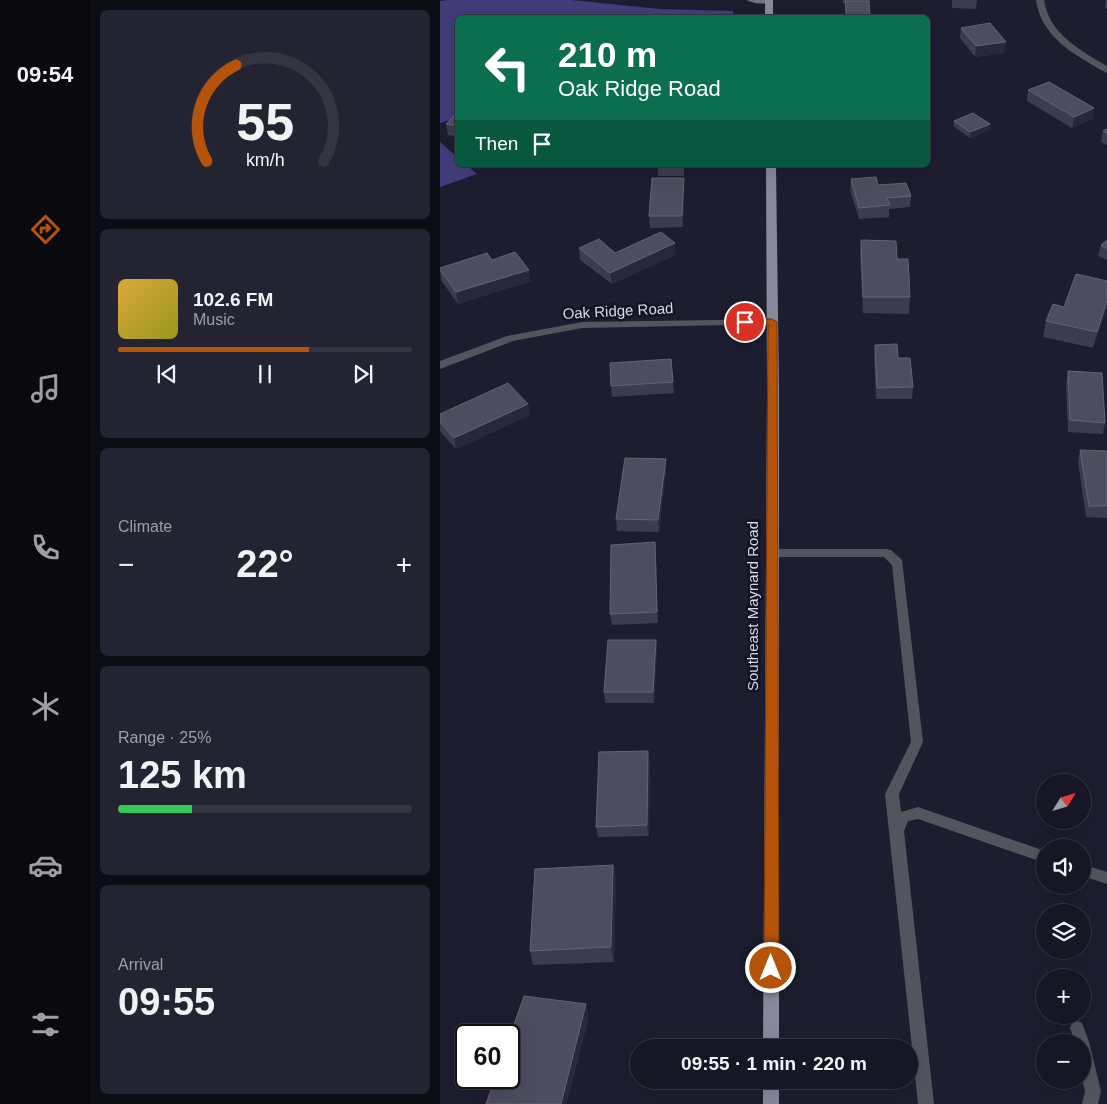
<!DOCTYPE html>
<html lang="en">
<head>
<meta charset="utf-8">
<style>
	body { margin:0; font-family:Helvetica,sans-serif; background:#232331; color:#f1f3f6; height:100vh; display:flex; flex-direction:column; font-size:19px; white-space:nowrap }
	* { box-sizing:border-box; margin:0 }
	p { font-size:16px; color:#9e9fa6 }
	.icon { flex:none; width:28px; height:28px; fill:none; stroke:currentColor; stroke-width:2; stroke-linecap:round; stroke-linejoin:round }
	.map { position:relative; flex:1; overflow:hidden }
	.details { display:flex; flex-direction:column; gap:10px; padding:10px; background:#0c0c14; width:350px }
	.details>* { flex:none }
	.banner { position:absolute; left:15px; top:15px; width:475px; height:152px; border-radius:8px; box-shadow:0 5px 20px #0002,0 0 0 1px #353541; background:#0b6e4f; color:#fff; overflow:hidden }
	.needle { width:32px; rotate:53deg }
	.tools { position:absolute; left:596px; top:774px; display:grid; gap:10px }
	.tools a { display:grid; place-items:center; width:55px; height:55px; border-radius:50%; background:#161624; box-shadow:0 5px 20px #0002,0 0 0 1px #353541; font-size:25px }
	.speed { position:absolute; left:15px; top:1024px; display:flex; gap:10px; font-size:25px; font-weight:700; text-align:center }
	.speed>* { display:grid; place-content:center; width:65px; height:65px; border-radius:50%; background:#161624; box-shadow:0 5px 20px #0002,0 0 0 1px #353541; line-height:1 }
	.speed .limit { border:2px solid #111; border-radius:8px; background:#fff; color:#111 }
	.pin { position:absolute; display:grid; place-items:center; width:42px; height:42px; color:#fff; margin:-21px; border:2px solid #fff; border-radius:50%; box-shadow:0 1px 5px #0007 }
	.me { position:absolute; width:55px; margin:-28px; rotate:0deg; stroke-linejoin:round; filter:drop-shadow(0 0 4px #0008) }
	.turn { display:flex; align-items:center; gap:18px; height:105px; padding:0 20px; font-size:22px }
	.turn .icon { width:65px; height:65px; stroke-width:2.5 }
	.turn b { display:block; font-size:35px; line-height:42px }
	.then { display:flex; align-items:center; height:48px; padding:0 20px; background:#0003; gap:10px; font-size:19px }
	.big { font-size:38px; font-weight:800; line-height:1.1 }
	.details .tile { flex:1; display:flex; flex-direction:column; justify-content:center; gap:8px; min-width:0; padding:0 18px; border-radius:8px; background:#232331 }
	.details .dial { align-items:center; gap:0 }
	.dial svg { height:130px; overflow:visible; fill:none; stroke:#353541; stroke-width:7; stroke-linecap:round; text-anchor:middle }
	.dial text { fill:#f1f3f6; stroke:none }
	.song { display:flex; align-items:center; gap:15px }
	.cover { width:60px; height:60px; border-radius:8px; background:linear-gradient(135deg,hsl(40 70% 55%),hsl(60 70% 35%)) }
	.played { height:5px; border-radius:2px; background:linear-gradient(90deg,#b45309 65%,#353541 65%) }
	.keys { display:flex; justify-content:space-around; direction:ltr }
	.heat { display:flex; justify-content:space-between; align-items:center; font-size:28px; direction:ltr }
	.charge { height:8px; border-radius:4px; background:linear-gradient(90deg,#34c759 25%,#353541 0) }
	.trip { position:absolute; left:190px; top:1039px; width:288px; height:50px; border-radius:25px; background:#161624; box-shadow:0 5px 20px #0002,0 0 0 1px #353541; font-weight:800; line-height:50px; text-align:center }
	main { display:flex; flex:1; min-height:0 }
	.tabs { display:flex; flex-direction:column; width:90px; justify-content:space-around; align-items:center; background:#09090e; color:#9e9fa6 }
	.tabs .icon { width:35px; height:35px }
	.tabs .current { color:#b45309 }
	.tabs b { font-size:22px; color:#f1f3f6 }
	.map>svg:first-child { display:block }
	.green { fill:#413d7a }
	.lines { fill:none; stroke-linecap:round; stroke-linejoin:round }
	.lane { fill:#54545e; fill-rule:evenodd }
	.street { fill:#54545e; fill-rule:evenodd }
	.secondary { fill:#727282; fill-rule:evenodd }
	.primary { fill:#89899e; fill-rule:evenodd }
	.wall { fill:#3c3c4f }
	.shaded-wall { fill:#28283c }
	.building { fill:#4d4d60; stroke:#636375 }
	.route { fill:#b45309; stroke:#753606 }
	.labels { text-anchor:middle; stroke-width:5; stroke-linejoin:round; paint-order:stroke }
	.street-label { font-size:15px; fill:#d9d9e7; stroke:#141326 }
</style>
</head>
<body>
<main>
<nav class="tabs">
<b>09:54</b>
<svg class="icon current" aria-label="directions" viewBox="0 0 24 24"><path d="M12 3l9 9-9 9-9-9zM9 14v-3h6M13 9l2 2-2 2"/></svg>
<svg class="icon" aria-label="music" viewBox="0 0 24 24"><path d="M9 18V5l10-2v13"/><circle cx="6" cy="18" r="3"/><circle cx="16" cy="16" r="3"/></svg>
<svg class="icon" aria-label="phone" viewBox="0 0 24 24"><path d="M5 4h4l2 5-3 2q2 4 5 5l2-3 5 2v4C11 20 4 13 5 4z"/></svg>
<svg class="icon" aria-label="climate" viewBox="0 0 24 24"><path d="M12 3v18M4 7l16 10M4 17L20 7"/></svg>
<svg class="icon" aria-label="car" viewBox="0 0 24 24"><path d="M5 17H2v-5l4-1 3-4h7l3 4 3 1v5h-3M9 17h6M6 11h13"/><circle cx="7" cy="17" r="2"/><circle cx="17" cy="17" r="2"/></svg>
<svg class="icon" aria-label="filters" viewBox="0 0 24 24"><path d="M4 7h16M4 17h16"/><circle cx="9" cy="7" r="2"/><circle cx="15" cy="17" r="2"/></svg>
</nav>
<section class="details">
<div class="tile dial"><svg viewBox="0 0 100 80">
<path d="M14 69A42 42 0 1 1 86 69"/>
<path d="M14 69A42 42 0 0 1 32 10" stroke="#b45309"/>
<text x="50" y="56" font-size="32" font-weight="700">55</text>
<text x="50" y="72" font-size="11">km/h</text>
</svg></div>
<div class="tile">
<div class="song"><i class="cover"></i><div><b>102.6 FM</b><p>Music</p></div></div>
<div class="played"></div>
<div class="keys"><svg class="icon" aria-label="previous" viewBox="0 0 24 24"><path d="M18 5L8 12l10 7zM5 5v14"/></svg><svg class="icon" aria-label="pause" viewBox="0 0 24 24"><path d="M8 5v14M16 5v14"/></svg><svg class="icon" aria-label="next" viewBox="0 0 24 24"><path d="M6 5l10 7-10 7zM19 5v14"/></svg></div>
</div>
<div class="tile"><p>Climate</p>
<div class="heat"><a>−</a><b class="big">22°</b><a>+</a></div>
</div>
<div class="tile"><p>Range · 25%</p><b class="big">125 km</b><div class="charge"></div></div>
<div class="tile"><p>Arrival</p><b class="big">09:55</b></div>
</section>
<div class="map">
<svg width="667" height="1104" viewBox="0 0 667 1104">
	<rect width="100%" height="100%" fill="#1d1d30"/>
	<path class="green" d="M7 0H131L220 9 293 11V17L18 18 17 118 0 123V1Z
		M0 142 17 157 18 165H27L37 174 0 187Z"/>
	<g class="lines">
		<path class="lane" d="M332 549H447L451 550 462 560 483 742 459 794 461 812 478 807 605 851V863L478 819 468 821 464 831 494 1104H478L445 794 471 742 452 565 444 557H332L326 553Z
			M642 864 667 872V884L642 876Z
			M637 1021 642 1023 649 1042 661 1091 658 1104H642L645 1091 642 1079V1042H635L630 1028 632 1023Z"/>
		<path class="street" d="M596 0H604C609 34 640 50 667 66V73C660 70 653 65 646 61 622 47 600 29 596 0Z
			M332 319 336 320 337 322 336 324 142 328 73 341 0 369V361L67 336 142 322Z"/>
		<path class="secondary" d="M307 0H332L333 1C327 5 313 4 307 0Z"/>
		<path class="primary" d="M325 0H333V18H325Z
			M326 165H336L339 390V1048H323L327 390Z
			M323 1080H339V1104H323Z"/>
	</g>
	<path class="wall" d="M403 0H430V3H429L430 18H405V3H403Z
		M512 0H537L536 9 512 8Z
		M666 0H667V9L665 7Z
		M521 28 564 53 535 57 520 38Z
		M588 90 654 108 652 119 632 128 587 101Z
		M18 113V137L8 135 6 124Z
		M514 121 550 124 549 130 530 138 513 126Z
		M667 129V145L661 142 663 131Z
		M218 165H244V176H218Z
		M244 178V189L243 227 210 228 209 216Z
		M411 179 438 185 471 196 470 207 449 209V217L419 219 410 190Z
		M421 240 457 259 470 297 469 314 423 313 420 256Z
		M667 240V260L658 256 661 245Z
		M235 243V255L172 284 140 260 139 248 175 253Z
		M52 260 91 281 18 304 1 280 0 268Z
		M624 307 667 308 653 348 603 337 606 321Z
		M435 345 458 358 473 387 472 399H436L434 356Z
		M231 359 234 393 172 397 171 386Z
		M628 371 665 423 663 434 628 432 626 382Z
		M88 404 90 415 16 449 0 431V414Z
		M640 450 667 451V518L646 517 638 461Z
		M226 471 219 532 177 531 176 519Z
		M215 542 216 554 218 623 172 625 170 614Z
		M216 640 217 651 214 703H165L164 692Z
		M210 762 209 836 158 837 156 827Z
		M173 865 176 880 174 962 93 965 90 951Z"/>
	<path class="shaded-wall" d="M566 42 564 53 535 57 536 46Z
		M654 108 652 119 632 128 634 117Z
		M550 124 549 130 530 138V132Z
		M244 178V189L243 227 242 216Z
		M235 243V255L172 284 170 273Z
		M89 270 91 281 18 304 16 292Z
		M667 301V308L653 348 657 332Z
		M88 404 90 415 16 449 14 438Z
		M226 459V471L219 532 218 520Z
		M215 542 216 554 218 623 217 612Z
		M216 640 217 651 214 703 213 692Z
		M208 751 210 762 209 836 207 825Z
		M173 865 176 880 174 962 171 947Z
		M146 1004 149 1018 127 1104H121Z"/>
	<path class="building" d="M405 1H429L430 18H407Z
		M550 23 566 42 536 46 521 28Z
		M609 82 654 108 634 117 588 90Z
		M17 113 18 126 6 124Z
		M533 113 550 124 530 132 514 121Z
		M667 129V133L663 131Z
		M436 177 438 185 466 183 471 196 447 198 450 205 419 208 411 179Z
		M212 178H244L242 216H209Z
		M221 232 235 243 170 273 139 248 159 239 175 253Z
		M421 240 456 241 457 259H468L470 297H423Z
		M667 240V248L661 245Z
		M75 252 89 270 16 292 0 270V268L47 253 52 260Z
		M636 274 667 281V301L657 332 606 321 613 304 624 307Z
		M457 344 458 358H470L473 387 437 388 435 345Z
		M231 359 233 382 171 386 170 363Z
		M628 371 662 373 665 423 630 420Z
		M68 383 88 404 14 438 0 422V414Z
		M640 450 667 451V506H649Z
		M185 458 226 459 218 520 176 519Z
		M215 542 217 612 170 614 171 545Z
		M168 640H216L213 692H164Z
		M208 751 207 825 156 827 159 752Z
		M173 865 171 947 90 951 95 869Z
		M84 996 146 1004 121 1104H46L55 1078H69V1039Z"/>
	<path class="route" d="M305 319H332L337 322 339 968 336 973 331 975 326 973 324 968 328 325H301L300 322Z"/>
	<g class="labels">
		<g class="street-label">
			<text transform="translate(178 311) rotate(-3)" y="5">Oak Ridge Road</text>
			<text transform="translate(313 606) rotate(-90)" y="5">Southeast Maynard Road</text>
		</g>
	</g>
</svg>
<div class="tools">
<a><svg class="needle" viewBox="-14 -14 28 28"><path d="M0-13l5 13h-10z" fill="#e53935"/><path d="M0 13l5-13h-10z" fill="#9e9fa6"/></svg></a>
<a><svg class="icon" aria-label="sound" viewBox="0 0 24 24"><path d="M4 9h4l5-4v14l-5-4H4zM17 9q2 3 0 6"/></svg></a>
<a><svg class="icon" aria-label="layers" viewBox="0 0 24 24"><path d="M12 4l9 5-9 5-9-5zM3 14l9 5 9-5"/></svg></a>
<a>+</a>
<a>−</a>
</div>
<div class="speed"><div class="limit">60</div></div>
<div class="pin" style="left:305px;top:322px;background:#d93025"><svg class="icon" aria-label="arrive" viewBox="0 0 24 24"><path d="M6 21V4h12l-3 4 3 4H6"/></svg></div>
<svg class="me" style="left:331px;top:968px" viewBox="-20 -20 40 40"><circle r="17" fill="#b45309" stroke="#fff" stroke-width="3"/><path d="M0-11L8 9 0 5-8 9z" fill="#fff"/></svg>
<div class="trip">09:55 · 1 min · 220 m</div>
<div class="banner">
<div class="turn"><svg class="icon" aria-label="left" viewBox="0 0 24 24"><path d="M17 20v-9H6M10 6l-5 5 5 5"/></svg><div><b>210 m</b>Oak Ridge Road</div></div>
<div class="then">Then<svg class="icon" aria-label="arrive" viewBox="0 0 24 24"><path d="M6 21V4h12l-3 4 3 4H6"/></svg></div>
</div>
</div>
</main>
</body>
</html>
